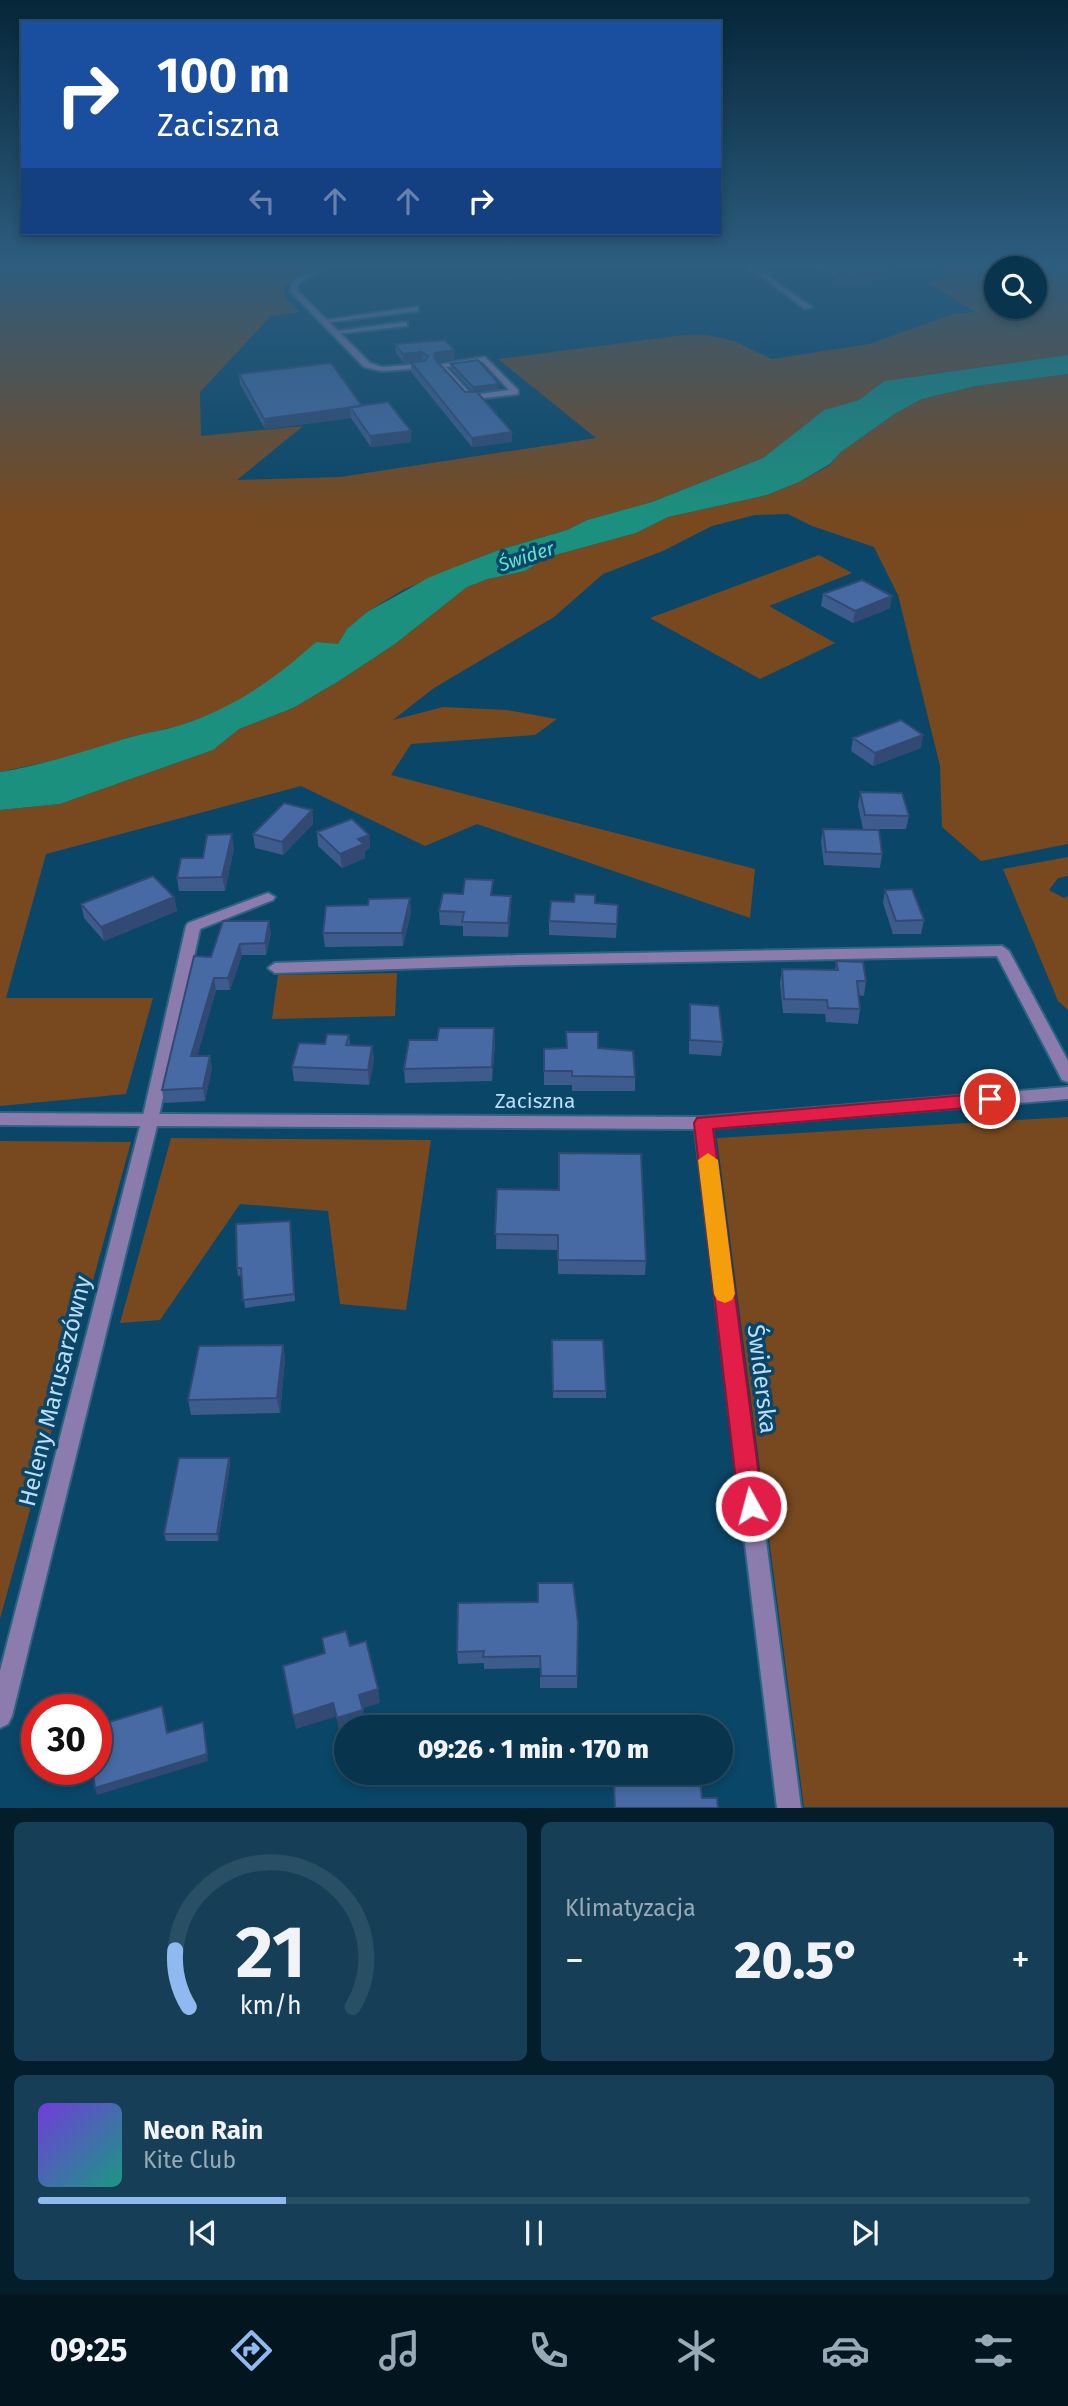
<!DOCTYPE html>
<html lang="pl">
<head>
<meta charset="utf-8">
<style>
	body { margin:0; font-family:"Fira Sans",sans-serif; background:#163f57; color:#f1f3f6; height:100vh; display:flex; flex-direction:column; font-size:26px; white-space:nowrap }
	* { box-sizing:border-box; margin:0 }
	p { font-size:23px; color:#98aab6 }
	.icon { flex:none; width:38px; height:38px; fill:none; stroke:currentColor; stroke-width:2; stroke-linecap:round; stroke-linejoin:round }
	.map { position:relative; height:1808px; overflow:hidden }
	.side { display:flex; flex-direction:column; gap:14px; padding:14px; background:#041d2a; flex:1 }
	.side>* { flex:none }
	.hud { position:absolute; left:21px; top:21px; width:700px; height:214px; border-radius:0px; box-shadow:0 4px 10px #0003,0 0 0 2px #294f65; background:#1a4fa0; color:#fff; overflow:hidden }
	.buttons { position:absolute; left:984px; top:256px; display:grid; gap:14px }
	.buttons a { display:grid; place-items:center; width:63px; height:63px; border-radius:50%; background:#08344d; box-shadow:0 4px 10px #0003,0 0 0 2px #294f65; font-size:35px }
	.speed { position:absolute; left:21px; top:1694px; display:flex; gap:14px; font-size:35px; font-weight:700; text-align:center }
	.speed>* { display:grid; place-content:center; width:91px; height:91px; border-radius:50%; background:#08344d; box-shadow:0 4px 10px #0003,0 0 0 2px #294f65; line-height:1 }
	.speed .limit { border:10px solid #d22; background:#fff; color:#111 }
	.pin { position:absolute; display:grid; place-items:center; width:60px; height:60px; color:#fff; margin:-30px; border:4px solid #fff; border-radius:50%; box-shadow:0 2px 7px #0007 }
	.me { position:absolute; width:77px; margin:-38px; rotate:353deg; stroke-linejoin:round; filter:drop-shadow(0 0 5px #0008) }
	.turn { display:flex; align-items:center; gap:24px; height:147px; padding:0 21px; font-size:32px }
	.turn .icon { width:91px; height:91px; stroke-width:2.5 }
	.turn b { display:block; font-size:49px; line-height:60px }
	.lanes { display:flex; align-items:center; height:66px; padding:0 21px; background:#0003; justify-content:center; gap:35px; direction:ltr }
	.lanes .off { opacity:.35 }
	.big { font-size:52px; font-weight:800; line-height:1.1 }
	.side .widget { flex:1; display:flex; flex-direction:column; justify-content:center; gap:10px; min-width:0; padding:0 24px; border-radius:10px; background:#163f57 }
	.side .dial { align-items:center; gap:0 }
	.dial svg { height:182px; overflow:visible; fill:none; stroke:#294f65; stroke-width:7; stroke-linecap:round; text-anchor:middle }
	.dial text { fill:#f1f3f6; stroke:none }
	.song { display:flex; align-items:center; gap:21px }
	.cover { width:84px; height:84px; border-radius:10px; background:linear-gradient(135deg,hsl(260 70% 55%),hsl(170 70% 35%)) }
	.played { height:7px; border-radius:4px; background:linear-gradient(90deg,#90b9f0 25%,#294f65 25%) }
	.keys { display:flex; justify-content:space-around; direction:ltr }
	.heat { display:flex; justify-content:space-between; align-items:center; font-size:38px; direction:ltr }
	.side .tiles { flex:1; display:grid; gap:14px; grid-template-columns:1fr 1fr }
	.widget:last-child { grid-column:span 2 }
	.trip { position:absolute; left:334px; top:1715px; width:399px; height:70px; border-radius:35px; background:#08344d; box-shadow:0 4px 10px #0003,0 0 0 2px #294f65; font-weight:800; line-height:70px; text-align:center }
	.dock { display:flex; height:112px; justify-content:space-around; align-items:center; background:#03151f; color:#98aab6 }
	.dock .icon { width:49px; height:49px }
	.dock .on { color:#90b9f0 }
	.dock b { font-size:32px; color:#f1f3f6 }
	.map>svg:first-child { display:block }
	.green { fill:#78491f; fill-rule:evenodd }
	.water { fill:#1c907e }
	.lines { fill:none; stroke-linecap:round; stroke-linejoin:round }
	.service-casing { stroke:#2d6484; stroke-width:4 }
	.minor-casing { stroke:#2d6484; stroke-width:4 }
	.service { fill:#8c7cad; fill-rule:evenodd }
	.minor { fill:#8c7cad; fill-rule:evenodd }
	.wall { fill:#3d5b8d }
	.shaded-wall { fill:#324a73 }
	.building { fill:#476aa4; stroke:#324a73; stroke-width:2 }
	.route { fill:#e11d48; stroke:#92132f; stroke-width:2 }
	.slow { fill:#f59e0b }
	.labels { text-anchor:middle; stroke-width:7; stroke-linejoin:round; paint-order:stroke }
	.far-water-label { font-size:19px; font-style:italic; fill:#64e4cd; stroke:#0a4667 }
	.street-label { font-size:21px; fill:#bbddf6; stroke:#0a4667 }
	.near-street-label { font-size:24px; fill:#bbddf6; stroke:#0a4667 }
</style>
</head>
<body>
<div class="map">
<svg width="1068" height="1808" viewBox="0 0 1068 1808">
	<rect width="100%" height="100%" fill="#0a4667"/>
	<path class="green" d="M0 266H312L283 287 285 298 300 312 271 316 200 392 201 436 303 426 237 480 340 477 596 438 498 359 684 335H708L734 341 772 359 869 344 953 314 975 312 927 282 946 280 940 271 944 266H1068V355L884 381 859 400 824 410 763 458 652 502 587 520 567 530 496 551 403 590 367 612 347 629 338 644 288 667 260 689 225 709 179 726 127 738 74 756 0 772ZM996 268H1034V306H996Z
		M1068 374V844L981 861 942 827 940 766 898 595 874 547 812 526 788 514 755 515 712 526 663 551 603 574 554 617 434 688 393 720 443 707 507 710 557 719 535 735 411 744 391 775 755 869 750 918 477 824 425 846 301 786 46 854 6 998H153L126 1094 0 1106V810L60 804 213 750 239 729 293 708 339 681 395 644 467 587 488 579 525 571 548 557 636 533 668 517 767 495 799 482 830 465 841 452 896 413 922 399 976 386Z
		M819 555 852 573 769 606 835 643 760 679 650 618Z
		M1068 857V876L1058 878 1049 890 1064 898 1068 896V1010L1058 1001 1003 869Z
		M397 973 395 1016 272 1019 278 975Z
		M1068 1117V1807H804L717 1138Z
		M171 1138 431 1140 406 1310 340 1304 328 1211 240 1204 160 1320 120 1323Z
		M0 1141 131 1142 0 1619Z"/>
	<path class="water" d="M1068 355V374L976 386 922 399 896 413 841 452 830 464 799 482 767 495 668 517 636 533 548 557 525 571 488 579 467 587 395 644 339 681 293 708 239 729 213 750 60 804 0 810V772C43 765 82 752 124 739 143 733 162 731 181 725 234 708 275 679 316 642L338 644 347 629 367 612 430 577 496 551 567 530 587 520 652 502 763 458 824 410 859 400 884 381Z"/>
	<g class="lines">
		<g class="service-casing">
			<path id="service" d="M415 307H418V311L323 323 319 321Z
				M404 322H407V326L335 334 331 332Z
				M485 357 518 390V394L467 400 436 365ZM483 362 509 390 472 395 446 367Z
				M268 893 275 897 273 900 200 929 158 1120 156 1124H144L142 1120 186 926 188 923Z"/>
		</g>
		<g class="minor-casing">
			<path id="minor" d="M321 266H329L298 284V291L370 363 382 367 422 364 426 366 425 368 382 371 364 367 290 291 292 282Z
				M747 266H754L812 307 805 309Z
				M1002 946 1009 951 1068 1061V1082L1062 1080 1060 1076 997 956 520 965 275 973 268 968 275 963 520 955Z
				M1068 1087V1099L712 1128 801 1808H777L695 1129 157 1126 12 1716 8 1724 0 1728V1671L140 1126 0 1125V1113L703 1117Z"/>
		</g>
		<use href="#service" class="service"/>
		<use href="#minor" class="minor"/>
	</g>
	<path class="wall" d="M815 266H885L892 271 891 278 843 283Z
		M395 344 454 350 455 359 438 362 465 392H473L451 369V364L499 389 474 392 512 432V442L472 447 411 372V362H422L404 363 396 353Z
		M239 374 362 406 411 442 371 447 351 418 265 429 240 384Z
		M823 594 890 608 853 623 821 606Z
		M853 738 921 748 873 766 851 751Z
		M860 792 909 816 906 829H863L858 806Z
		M312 810 313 824 283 855 255 848 253 834Z
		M823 829 882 854 880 868 824 865 821 842Z
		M317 832 369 835 370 848 365 851V858L342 868 318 846Z
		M234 848 225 891H179L177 878 203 858Z
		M885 890 924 920 921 934H893L883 903Z
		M511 896V910L508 937 463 936V926L440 925 439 911Z
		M174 897 177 911 104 941 84 918 81 904Z
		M595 903 618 905 616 938 549 935V921Z
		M368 905 411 912 403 946 325 947 323 933Z
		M223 921 271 933 266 955H242L230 990H216L197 1056 212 1068 205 1101 164 1103 162 1090 211 957Z
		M836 961 866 981 864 996 858 995 860 1009 858 1024 826 1022 825 1014 783 1013 780 983 782 969 835 970Z
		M690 1004 723 1042 721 1056 689 1054V1018Z
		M566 1032 598 1048 635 1077V1091H572V1085H544V1049L566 1048Z
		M349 1035 350 1045 372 1046 374 1060 369 1085 294 1081 292 1067 325 1044Z
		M495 1043 492 1081 405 1083 404 1069Z
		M497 1189 646 1261 645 1275 558 1274V1250L496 1249Z
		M290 1221 295 1301 245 1308 242 1275 238 1276 237 1268Z
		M552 1340 606 1391V1398H553Z
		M283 1345 285 1359 280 1413 191 1415 188 1400Z
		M229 1458 230 1465 218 1541H166L164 1534Z
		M578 1623 577 1688H540V1668L484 1669V1663L458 1664 457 1652Z"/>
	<path class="shaded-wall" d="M892 271 891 278 843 283V275Z
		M454 350 455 359 436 362 434 358 435 353Z
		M421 352 422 361 404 363 403 354Z
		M499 384V389L473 392V387Z
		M362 406 350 407 351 418 265 429 264 419Z
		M411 431V442L371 447 370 436Z
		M512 432V442L472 447V438Z
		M892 596 890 608 853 623 855 611Z
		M923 735 921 748 873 766 875 753Z
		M312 810 313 824 283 855 282 842Z
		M232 834 234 848 225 891 222 877Z
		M369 835 370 848 365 851V858L342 868 340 854 358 839Z
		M511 896V910L508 937V923Z
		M174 897 177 911 104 941 101 927Z
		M410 898 411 912 403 946 402 933Z
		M269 921 271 933 266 955 265 943Z
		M240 944 242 955 230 990 228 978Z
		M214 978 216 990 194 1068 191 1056Z
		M494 1028 495 1043 492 1081V1067Z
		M372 1046 374 1060 369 1085 368 1070Z
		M210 1056 212 1068 205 1101 203 1088Z
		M283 1345 285 1359 280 1413 277 1398Z
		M229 1458 230 1465 218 1541 217 1534Z
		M378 1689 380 1703 361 1709 359 1695Z
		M333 1703 335 1717 296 1729 293 1716Z
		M363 1710 365 1724 354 1727H346V1730L339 1732 337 1718Z
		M203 1722 208 1761 97 1795 95 1788Z"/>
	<path class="building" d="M828 266H885L892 271 843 275Z
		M445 340 454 350 435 353 434 358 465 392H477L512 432 472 438 411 362 425 361 428 356 421 352 403 354 395 344Z
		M478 360 499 384 473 387 451 364Z
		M331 363 362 406 264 419 239 374Z
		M388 402 411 431 370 436 350 407Z
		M862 580 892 596 855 611 823 594Z
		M901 720 923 735 875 753 853 738Z
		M860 792 902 793 909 816 865 815Z
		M284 803 312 810 282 842 253 834Z
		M352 819 369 835 358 839 364 844 340 854 317 832Z
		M823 829 879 830 882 854 826 852Z
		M232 834 222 877 177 878 181 858H203L207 835Z
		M153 876 174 897 101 927 81 904Z
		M465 879 493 880 491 895 511 896 508 923 462 922 464 912 439 911 443 893 463 894Z
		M912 889 924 920 896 921 885 890Z
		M575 894 595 895V903L618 905 617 924 549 921 551 901 574 902Z
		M410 898 402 933H323L326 906 368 905 369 899Z
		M223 921H269L265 943 240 944 228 978H214L191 1056H210L203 1088 162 1090 194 956 211 957Z
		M836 961 863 962 866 981H857L860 1009 828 1008 827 1000 784 999 782 969 838 970Z
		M690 1004 719 1006 723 1042 690 1040Z
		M439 1028H494L492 1067 404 1069 409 1040H437Z
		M566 1032H598V1048L633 1051 635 1077 572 1076V1071H544V1049L567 1048Z
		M327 1034 349 1035 346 1045 372 1046 368 1070 292 1067 299 1043 325 1044Z
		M559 1153 641 1154 646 1261 558 1260V1235L495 1234 497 1189 559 1190Z
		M290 1221 294 1294 243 1300 241 1268H237L236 1224Z
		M552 1340H603L606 1391H553Z
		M283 1345 277 1398 188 1400 199 1346Z
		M179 1458H229L217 1534H164Z
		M538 1583H573L578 1623 577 1676H541L540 1656 483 1657 484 1651 457 1652 458 1603 538 1602Z
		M346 1631 350 1646 366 1641 378 1689 359 1695 363 1710 337 1718 333 1703 293 1716 283 1666 325 1653 322 1638Z
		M162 1706 167 1733 203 1722 207 1754 95 1788 93 1769H96V1726Z
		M700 1782 702 1798H717L718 1808H615L614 1785Z"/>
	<linearGradient id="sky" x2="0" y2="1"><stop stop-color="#062639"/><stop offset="0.51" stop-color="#2d5d7f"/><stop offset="1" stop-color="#2d5d7f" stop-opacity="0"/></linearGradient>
	<rect width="1068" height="519" fill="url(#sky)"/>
	<path class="route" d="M990 1093 999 1099 990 1106 713 1129 763 1506 759 1514 751 1517 743 1514 739 1506 694 1123 697 1118Z"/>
	<path class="slow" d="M708 1153 718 1160 735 1294 732 1300 725 1303 717 1300 714 1294 698 1160Z"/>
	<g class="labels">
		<g class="far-water-label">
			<text transform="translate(526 556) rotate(-18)" y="7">Świder</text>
		</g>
		<g class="street-label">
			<text x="535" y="1108">Zaciszna</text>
		</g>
		<g class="near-street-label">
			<text transform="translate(762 1379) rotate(83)" y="8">Świderska</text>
			<text transform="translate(55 1391) rotate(-76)" y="8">Heleny Marusarzówny</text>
		</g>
	</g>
</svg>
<div class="buttons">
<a><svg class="icon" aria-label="search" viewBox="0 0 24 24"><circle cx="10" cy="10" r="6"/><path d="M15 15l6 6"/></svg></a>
</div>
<div class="speed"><div class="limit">30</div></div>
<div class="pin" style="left:990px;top:1099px;background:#d93025"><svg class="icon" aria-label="arrive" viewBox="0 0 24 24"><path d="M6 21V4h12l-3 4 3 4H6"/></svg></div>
<svg class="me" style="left:751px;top:1506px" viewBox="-20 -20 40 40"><circle r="17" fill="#e11d48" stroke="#fff" stroke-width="3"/><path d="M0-11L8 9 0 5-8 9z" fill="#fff"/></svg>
<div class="trip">09:26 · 1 min · 170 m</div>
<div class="hud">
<div class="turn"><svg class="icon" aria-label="right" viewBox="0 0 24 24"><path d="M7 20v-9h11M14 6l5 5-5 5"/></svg><div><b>100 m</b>Zaciszna</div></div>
<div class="lanes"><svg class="icon off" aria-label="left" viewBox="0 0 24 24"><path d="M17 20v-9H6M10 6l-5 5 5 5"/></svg><svg class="icon off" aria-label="ahead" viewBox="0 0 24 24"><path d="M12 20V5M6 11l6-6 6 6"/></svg><svg class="icon off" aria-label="ahead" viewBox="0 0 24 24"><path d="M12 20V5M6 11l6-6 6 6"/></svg><svg class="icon" aria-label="right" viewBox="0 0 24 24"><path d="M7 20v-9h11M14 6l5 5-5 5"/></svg></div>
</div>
</div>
<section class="side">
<div class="tiles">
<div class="widget dial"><svg viewBox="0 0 100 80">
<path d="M14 69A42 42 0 1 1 86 69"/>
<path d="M14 69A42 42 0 0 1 8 44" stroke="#90b9f0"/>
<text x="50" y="56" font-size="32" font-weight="700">21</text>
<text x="50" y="72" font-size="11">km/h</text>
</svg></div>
<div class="widget"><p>Klimatyzacja</p>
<div class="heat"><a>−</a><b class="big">20.5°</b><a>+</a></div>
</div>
<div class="widget">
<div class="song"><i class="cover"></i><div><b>Neon Rain</b><p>Kite Club</p></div></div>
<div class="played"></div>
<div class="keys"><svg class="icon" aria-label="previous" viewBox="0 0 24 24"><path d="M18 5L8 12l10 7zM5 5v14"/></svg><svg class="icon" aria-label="pause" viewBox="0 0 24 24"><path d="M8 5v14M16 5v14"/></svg><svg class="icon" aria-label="next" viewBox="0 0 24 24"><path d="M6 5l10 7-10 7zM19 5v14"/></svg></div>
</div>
</div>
</section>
<nav class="dock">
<b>09:25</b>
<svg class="icon on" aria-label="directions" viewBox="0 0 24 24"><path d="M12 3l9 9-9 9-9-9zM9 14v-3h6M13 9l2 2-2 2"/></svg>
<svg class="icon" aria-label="music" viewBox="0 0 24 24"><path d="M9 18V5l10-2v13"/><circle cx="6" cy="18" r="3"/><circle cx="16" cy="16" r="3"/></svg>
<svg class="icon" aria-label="phone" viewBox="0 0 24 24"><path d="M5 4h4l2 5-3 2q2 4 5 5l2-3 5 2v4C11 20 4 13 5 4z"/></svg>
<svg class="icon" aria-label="climate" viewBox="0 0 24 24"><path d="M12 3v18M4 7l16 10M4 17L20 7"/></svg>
<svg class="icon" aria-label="car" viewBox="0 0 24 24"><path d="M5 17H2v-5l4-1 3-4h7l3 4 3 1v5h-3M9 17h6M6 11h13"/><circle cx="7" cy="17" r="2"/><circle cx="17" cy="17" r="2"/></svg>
<svg class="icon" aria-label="filters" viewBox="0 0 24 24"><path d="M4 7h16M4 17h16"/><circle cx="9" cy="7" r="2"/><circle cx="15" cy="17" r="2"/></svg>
</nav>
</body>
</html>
